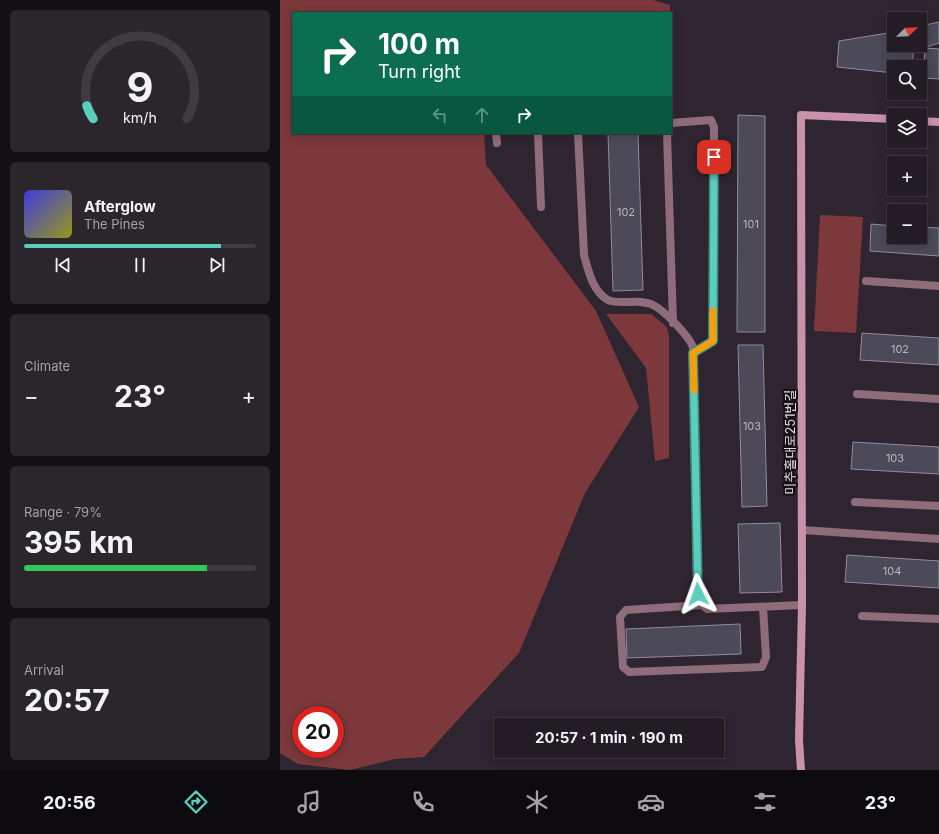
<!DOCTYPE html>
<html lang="en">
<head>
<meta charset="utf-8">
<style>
	body { margin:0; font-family:Inter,"Noto Sans KR",sans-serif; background:#2b252c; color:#f1f3f6; height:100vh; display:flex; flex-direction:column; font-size:15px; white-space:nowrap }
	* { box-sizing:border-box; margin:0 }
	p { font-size:13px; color:#a3a1a6 }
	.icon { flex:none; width:22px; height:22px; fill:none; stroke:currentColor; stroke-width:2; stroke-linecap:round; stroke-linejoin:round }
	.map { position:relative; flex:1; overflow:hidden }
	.details { display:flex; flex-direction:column; gap:10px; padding:10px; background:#130f14; width:280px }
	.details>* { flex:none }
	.banner { position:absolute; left:12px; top:12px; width:380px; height:122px; border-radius:0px; box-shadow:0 2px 10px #0003,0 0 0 1px #403a41; background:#0b6e4f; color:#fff; overflow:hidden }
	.needle { width:26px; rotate:67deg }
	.fabs { position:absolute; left:607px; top:12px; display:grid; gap:8px }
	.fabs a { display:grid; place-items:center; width:40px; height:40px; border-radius:0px; background:#231c24; box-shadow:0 2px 10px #0003,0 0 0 1px #403a41; font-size:20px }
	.speed { position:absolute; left:12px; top:706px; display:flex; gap:8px; font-size:20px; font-weight:700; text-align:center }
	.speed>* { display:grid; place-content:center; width:52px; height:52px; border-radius:50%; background:#231c24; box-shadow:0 2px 10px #0003,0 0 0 1px #403a41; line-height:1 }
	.speed .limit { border:6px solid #d22; background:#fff; color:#111 }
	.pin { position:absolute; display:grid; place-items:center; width:34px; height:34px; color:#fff; margin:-17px; border-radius:8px; box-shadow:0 2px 6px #0006 }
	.me { position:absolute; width:44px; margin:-22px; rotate:356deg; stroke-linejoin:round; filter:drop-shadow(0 0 3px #0008) }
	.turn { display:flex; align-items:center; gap:14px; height:84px; padding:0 20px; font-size:18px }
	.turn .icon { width:52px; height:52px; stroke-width:2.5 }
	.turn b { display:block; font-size:28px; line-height:34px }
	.lanes { display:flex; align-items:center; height:38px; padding:0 20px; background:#0003; justify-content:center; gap:20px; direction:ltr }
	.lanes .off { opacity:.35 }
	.big { font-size:30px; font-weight:700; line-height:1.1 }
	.details .tile { flex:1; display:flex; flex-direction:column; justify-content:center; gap:6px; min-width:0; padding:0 14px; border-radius:6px; background:#2b252c }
	.details .dial { align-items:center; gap:0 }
	.dial svg { height:104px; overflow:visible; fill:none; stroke:#403a41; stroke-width:7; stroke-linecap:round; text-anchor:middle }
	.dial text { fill:#f1f3f6; stroke:none }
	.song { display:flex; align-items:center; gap:12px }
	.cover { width:48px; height:48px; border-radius:6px; background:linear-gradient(135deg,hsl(240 70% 55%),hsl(60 70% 35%)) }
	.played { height:4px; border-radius:2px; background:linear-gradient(90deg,#5acebc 85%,#403a41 85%) }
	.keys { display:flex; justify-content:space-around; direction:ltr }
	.heat { display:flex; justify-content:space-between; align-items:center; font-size:22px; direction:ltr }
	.charge { height:6px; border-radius:3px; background:linear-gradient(90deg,#34c759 79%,#403a41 0) }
	.trip { position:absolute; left:214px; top:718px; width:230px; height:40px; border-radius:0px; background:#231c24; box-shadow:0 2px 10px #0003,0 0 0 1px #403a41; font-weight:700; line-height:40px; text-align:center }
	.tab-bar { display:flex; height:64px; justify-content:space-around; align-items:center; background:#0e0b0e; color:#a3a1a6 }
	.tab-bar .icon { width:28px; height:28px }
	.tab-bar .current { color:#5acebc }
	.tab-bar b { font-size:18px; color:#f1f3f6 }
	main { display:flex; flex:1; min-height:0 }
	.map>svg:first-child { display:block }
	.green { fill:#7c383a; fill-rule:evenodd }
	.building { fill:#4c4958; stroke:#908c9d }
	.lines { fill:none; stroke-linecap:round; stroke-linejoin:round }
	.lane { stroke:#8f6c7a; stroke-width:8 }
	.secondary { stroke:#c992a9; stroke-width:8 }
	.route-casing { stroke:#3a867a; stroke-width:10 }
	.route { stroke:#5acebc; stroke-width:7 }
	.slow { stroke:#f59e0b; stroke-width:7 }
	.labels { text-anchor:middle; stroke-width:4; stroke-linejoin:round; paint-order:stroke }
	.number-label { font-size:11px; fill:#bbb5be }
	.street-label { font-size:13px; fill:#e0d9e0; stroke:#141015 }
</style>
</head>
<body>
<main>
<section class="details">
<div class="tile dial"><svg viewBox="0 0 100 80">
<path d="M14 69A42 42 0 1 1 86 69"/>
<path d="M14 69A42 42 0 0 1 9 59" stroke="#5acebc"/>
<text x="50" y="56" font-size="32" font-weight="700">9</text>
<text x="50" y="72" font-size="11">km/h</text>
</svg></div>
<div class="tile">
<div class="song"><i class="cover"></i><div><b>Afterglow</b><p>The Pines</p></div></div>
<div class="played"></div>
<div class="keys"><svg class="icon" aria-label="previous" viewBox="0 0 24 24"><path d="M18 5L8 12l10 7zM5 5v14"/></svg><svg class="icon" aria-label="pause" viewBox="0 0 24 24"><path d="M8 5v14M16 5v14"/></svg><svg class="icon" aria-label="next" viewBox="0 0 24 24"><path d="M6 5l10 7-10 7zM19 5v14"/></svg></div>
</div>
<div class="tile"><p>Climate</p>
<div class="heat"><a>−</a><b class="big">23°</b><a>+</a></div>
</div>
<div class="tile"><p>Range · 79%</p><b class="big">395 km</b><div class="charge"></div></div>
<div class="tile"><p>Arrival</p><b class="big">20:57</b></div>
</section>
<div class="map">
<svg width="659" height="770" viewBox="0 0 659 770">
	<rect width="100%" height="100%" fill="#2f2530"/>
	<path class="green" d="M0 0H373L390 5V13H13V133H204L206 165 316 311 359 407 305 493 239 653 144 757 115 759 70 770 18 764 0 753ZM21 715H55V749H21Z
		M540 215 583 217 576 333 534 331Z
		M326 314H371L387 327 389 337V458L375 461 366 368Z"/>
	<path class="building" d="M659 22V43L646 47 641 26Z
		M614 32V45H634L632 67H614V73L557 67 559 41Z
		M645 48 659 49V79L643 78Z
		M458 115 485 116V332H457Z
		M328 133H358L363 290 333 291Z
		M591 224 614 226V237H640V227L659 228V256L590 251Z
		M582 333 659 338V365L580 360Z
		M458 345H483L487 506 462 507Z
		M573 442 659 447V474L571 469Z
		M500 523 502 592 460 593 458 524Z
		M567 555 659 561V588L565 582Z
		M460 624 461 654 347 658 346 629Z"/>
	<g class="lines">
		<path class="lane" d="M391 123 431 120 434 127 433 341 413 353
			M216 133 217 143
			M258 133 261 207
			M298 133 304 255C308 270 313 292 328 300 334 304 353 301 361 302 365 303 370 303 373 305 385 311 408 335 413 347L417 585 419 602 427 609 522 605
			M387 133 393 323
			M586 281 659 286
			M577 394 659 399
			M575 502 659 506
			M522 530 659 539
			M422 605 346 610 340 617 343 667 349 672 482 667 486 657 483 607
			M582 616 659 619"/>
		<path class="secondary" d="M640 121 659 122
			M521 770 519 740 522 605 521 115 614 119"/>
	</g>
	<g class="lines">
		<g class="route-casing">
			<path id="route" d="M418 594 413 353 433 341 434 157"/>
		</g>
		<use href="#route" class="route"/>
		<path class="slow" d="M414 390 413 353 433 341V311"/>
	</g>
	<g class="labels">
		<g class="number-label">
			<text x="346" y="216">102</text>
			<text x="471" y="228">101</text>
			<text x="620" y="353">102</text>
			<text x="472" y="430">103</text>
			<text x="615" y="462">103</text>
			<text x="612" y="575">104</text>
		</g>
		<g class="street-label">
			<text transform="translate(510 442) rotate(-90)" y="5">미추홀대로251번길</text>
		</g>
	</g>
</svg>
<div class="fabs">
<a><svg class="needle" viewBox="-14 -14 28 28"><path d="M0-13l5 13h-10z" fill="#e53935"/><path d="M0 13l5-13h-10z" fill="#a3a1a6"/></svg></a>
<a><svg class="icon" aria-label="search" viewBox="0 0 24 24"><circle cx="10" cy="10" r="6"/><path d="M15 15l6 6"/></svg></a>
<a><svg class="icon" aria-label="layers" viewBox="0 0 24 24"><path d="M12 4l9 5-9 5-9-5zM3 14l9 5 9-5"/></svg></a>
<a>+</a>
<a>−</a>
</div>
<div class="speed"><div class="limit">20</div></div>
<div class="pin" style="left:434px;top:157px;background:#d93025"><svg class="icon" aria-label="arrive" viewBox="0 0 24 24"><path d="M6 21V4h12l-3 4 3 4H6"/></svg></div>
<svg class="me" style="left:418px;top:594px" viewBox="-20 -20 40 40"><path d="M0-17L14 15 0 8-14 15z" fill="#5acebc" stroke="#fff" stroke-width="4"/></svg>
<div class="trip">20:57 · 1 min · 190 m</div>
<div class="banner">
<div class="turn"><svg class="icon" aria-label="right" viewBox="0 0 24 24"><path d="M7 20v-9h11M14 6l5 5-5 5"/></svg><div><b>100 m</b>Turn right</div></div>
<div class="lanes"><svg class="icon off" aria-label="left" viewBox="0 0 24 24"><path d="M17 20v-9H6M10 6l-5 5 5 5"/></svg><svg class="icon off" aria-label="ahead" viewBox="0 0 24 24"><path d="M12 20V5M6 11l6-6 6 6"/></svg><svg class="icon" aria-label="right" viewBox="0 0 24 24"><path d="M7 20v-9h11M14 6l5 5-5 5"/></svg></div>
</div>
</div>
</main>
<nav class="tab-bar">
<b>20:56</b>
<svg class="icon current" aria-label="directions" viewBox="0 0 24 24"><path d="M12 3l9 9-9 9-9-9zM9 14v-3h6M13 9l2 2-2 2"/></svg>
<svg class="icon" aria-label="music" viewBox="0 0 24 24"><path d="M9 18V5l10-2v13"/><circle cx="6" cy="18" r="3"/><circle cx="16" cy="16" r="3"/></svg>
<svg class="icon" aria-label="phone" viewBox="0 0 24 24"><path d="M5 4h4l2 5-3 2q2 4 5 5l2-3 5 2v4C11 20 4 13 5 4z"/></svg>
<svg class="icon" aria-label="climate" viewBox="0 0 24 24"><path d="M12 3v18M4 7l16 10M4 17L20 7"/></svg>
<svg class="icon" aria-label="car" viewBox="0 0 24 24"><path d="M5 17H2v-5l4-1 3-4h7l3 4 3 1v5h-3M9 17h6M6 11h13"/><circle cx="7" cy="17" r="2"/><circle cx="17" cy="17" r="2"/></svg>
<svg class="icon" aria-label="filters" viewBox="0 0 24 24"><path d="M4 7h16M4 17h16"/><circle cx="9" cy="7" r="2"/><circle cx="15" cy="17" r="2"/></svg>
<b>23°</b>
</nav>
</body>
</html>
